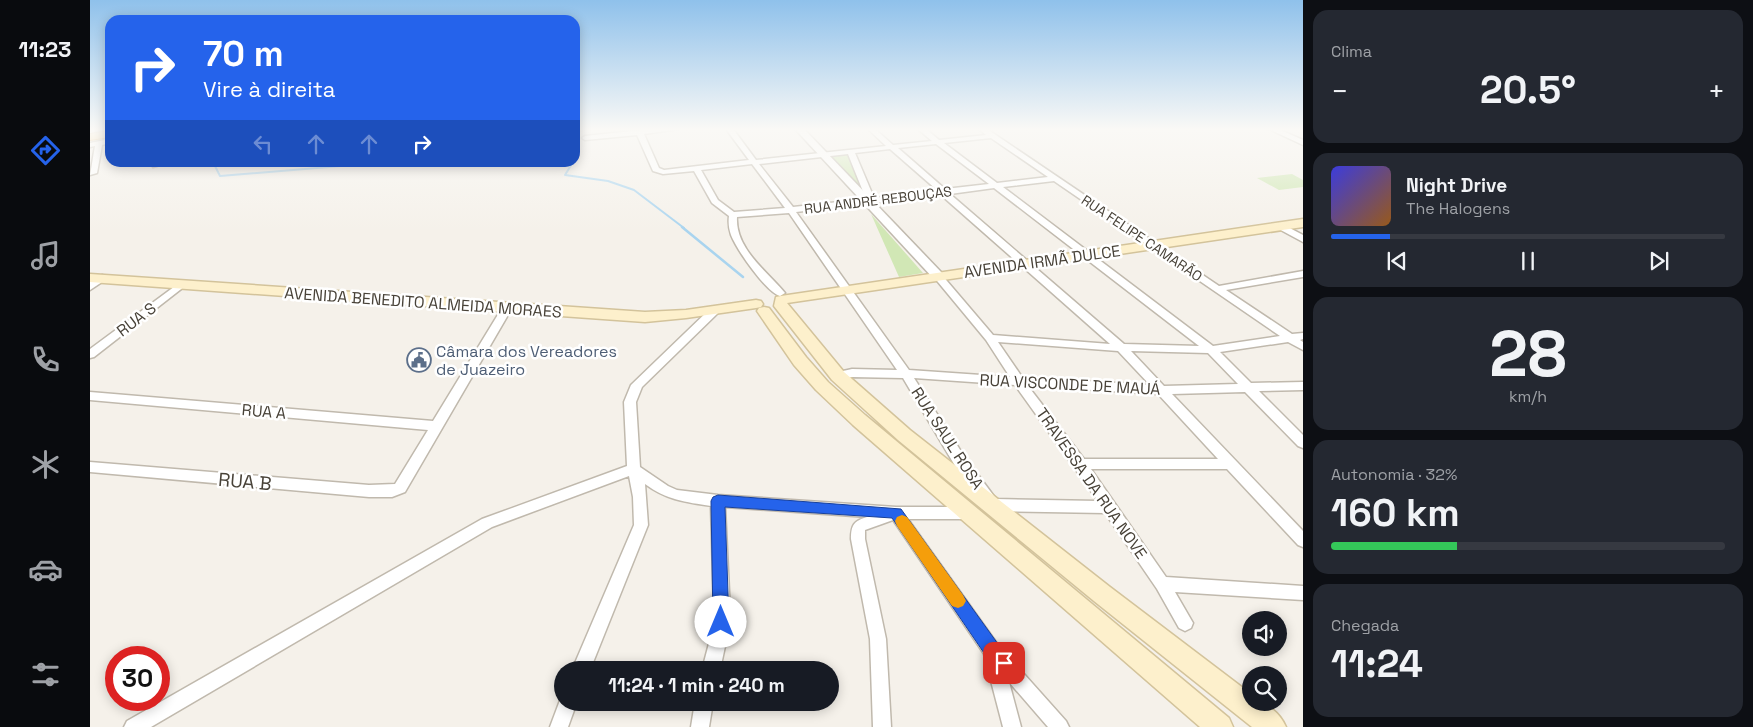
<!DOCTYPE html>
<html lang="pt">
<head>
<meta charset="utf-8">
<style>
	body { margin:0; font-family:"Space Grotesk",sans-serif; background:#242831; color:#f1f3f6; height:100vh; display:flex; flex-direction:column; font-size:19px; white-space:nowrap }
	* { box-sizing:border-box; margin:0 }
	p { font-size:16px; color:#9ea1a6 }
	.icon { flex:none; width:28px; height:28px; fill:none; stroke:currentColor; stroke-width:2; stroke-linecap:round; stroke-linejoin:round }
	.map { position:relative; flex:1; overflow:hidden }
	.drawer { display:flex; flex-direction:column; gap:10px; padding:10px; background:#0d0f14; width:450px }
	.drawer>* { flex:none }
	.banner { position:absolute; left:15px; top:15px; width:475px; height:152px; border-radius:15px; box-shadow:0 2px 12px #0003; background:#2563eb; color:#fff; overflow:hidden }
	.fabs { position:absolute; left:1152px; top:611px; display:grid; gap:10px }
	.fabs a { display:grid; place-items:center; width:45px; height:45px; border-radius:50%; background:#171b24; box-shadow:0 2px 12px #0003; font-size:25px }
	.speed { position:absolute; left:15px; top:646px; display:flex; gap:10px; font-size:25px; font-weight:700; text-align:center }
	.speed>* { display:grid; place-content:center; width:65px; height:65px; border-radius:50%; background:#171b24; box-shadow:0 2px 12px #0003; line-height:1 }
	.speed .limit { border:8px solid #d22; background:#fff; color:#111 }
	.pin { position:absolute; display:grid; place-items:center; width:42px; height:42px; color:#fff; margin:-21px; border-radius:10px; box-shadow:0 2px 8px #0006 }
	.me { position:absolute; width:55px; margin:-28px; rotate:0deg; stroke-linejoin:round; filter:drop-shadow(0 0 4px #0008) }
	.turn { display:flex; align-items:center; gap:18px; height:105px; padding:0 15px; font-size:22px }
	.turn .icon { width:65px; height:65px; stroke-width:2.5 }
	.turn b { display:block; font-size:35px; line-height:42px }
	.lanes { display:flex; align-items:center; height:48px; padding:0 15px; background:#0003; justify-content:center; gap:25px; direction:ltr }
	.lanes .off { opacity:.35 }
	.big { font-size:38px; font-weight:700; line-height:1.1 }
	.drawer .card { flex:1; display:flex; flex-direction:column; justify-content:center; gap:8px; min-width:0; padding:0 18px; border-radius:15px; background:#242831 }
	.drawer .dial { align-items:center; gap:0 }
	.dial b { font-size:65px; line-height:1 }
	.song { display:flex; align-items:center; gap:15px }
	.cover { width:60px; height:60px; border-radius:8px; background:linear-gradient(135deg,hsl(240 70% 55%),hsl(30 70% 35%)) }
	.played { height:5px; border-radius:2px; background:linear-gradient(90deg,#2563eb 15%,#363941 15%) }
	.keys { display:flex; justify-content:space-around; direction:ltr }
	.heat { display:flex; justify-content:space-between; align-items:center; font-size:28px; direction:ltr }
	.charge { height:8px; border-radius:4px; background:linear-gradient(90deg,#34c759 32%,#363941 0) }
	.trip { position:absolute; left:464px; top:661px; width:285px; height:50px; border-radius:25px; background:#171b24; box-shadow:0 2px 12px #0003; font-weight:700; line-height:50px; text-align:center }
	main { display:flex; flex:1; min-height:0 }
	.dock { display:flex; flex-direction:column; width:90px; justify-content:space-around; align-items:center; background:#090b0e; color:#9ea1a6 }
	.dock .icon { width:35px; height:35px }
	.dock .current { color:#2563eb }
	.dock b { font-size:22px; color:#f1f3f6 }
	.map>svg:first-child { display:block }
	.green { fill:#d1e7b5 }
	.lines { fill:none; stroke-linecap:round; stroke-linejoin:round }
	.stream-far1 { stroke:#a9d4ef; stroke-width:2 }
	.stream { stroke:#a9d4ef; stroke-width:2.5 }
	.minor-casing { stroke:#c0b9ad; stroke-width:3 }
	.tertiary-casing { stroke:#c0b9ad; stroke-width:3 }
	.secondary-casing { stroke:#d3c39b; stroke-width:3 }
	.trunk-casing { stroke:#d99d40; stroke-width:2 }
	.minor { fill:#fff; fill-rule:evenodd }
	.tertiary { fill:#fff; fill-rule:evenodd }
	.secondary { fill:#fdf0cc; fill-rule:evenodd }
	.trunk { fill:#fad486; fill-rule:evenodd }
	.route { fill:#2563eb; stroke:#184099 }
	.slow { fill:#f59e0b }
	.labels { text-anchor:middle; stroke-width:5; stroke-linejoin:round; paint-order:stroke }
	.far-street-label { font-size:14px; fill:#484238; stroke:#fff }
	.street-label { font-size:16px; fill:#484238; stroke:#fff }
	.service-label { font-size:16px; fill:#4e5e75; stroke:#fff; text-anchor:start }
	.near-street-label { font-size:19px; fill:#484238; stroke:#fff }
</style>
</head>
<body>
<main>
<nav class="dock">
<b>11:23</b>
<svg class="icon current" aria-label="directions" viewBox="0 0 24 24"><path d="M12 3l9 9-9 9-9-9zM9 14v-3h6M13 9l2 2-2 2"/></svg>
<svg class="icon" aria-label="music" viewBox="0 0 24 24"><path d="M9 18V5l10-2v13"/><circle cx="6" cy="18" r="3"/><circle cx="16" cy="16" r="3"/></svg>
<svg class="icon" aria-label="phone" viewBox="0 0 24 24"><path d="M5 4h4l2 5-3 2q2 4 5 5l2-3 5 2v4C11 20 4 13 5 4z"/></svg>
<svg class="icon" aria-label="climate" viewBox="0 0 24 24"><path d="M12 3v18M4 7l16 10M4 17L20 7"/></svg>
<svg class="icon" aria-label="car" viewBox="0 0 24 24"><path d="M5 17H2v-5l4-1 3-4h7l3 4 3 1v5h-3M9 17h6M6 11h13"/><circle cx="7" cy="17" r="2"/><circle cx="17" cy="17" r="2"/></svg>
<svg class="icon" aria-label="filters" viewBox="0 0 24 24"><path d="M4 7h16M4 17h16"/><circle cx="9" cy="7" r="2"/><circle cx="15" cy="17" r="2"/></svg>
</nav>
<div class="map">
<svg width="1213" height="727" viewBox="0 0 1213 727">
	<rect width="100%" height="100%" fill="#f5f1ea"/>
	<path class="green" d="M759 153 778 199 737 155Z
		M1202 174 1213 180V187L1189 190 1167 178Z
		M781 214 833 273 809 277Z"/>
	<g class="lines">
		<path class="stream-far1" d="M123 162 130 176 299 162
			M483 162 475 175 518 181 544 190 594 228"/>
		<path class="stream" d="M592 227 653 277"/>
		<g class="minor-casing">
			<path id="minor" d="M0 129H15L0 133Z
				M485 129H495L485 132Z
				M562 129H589L554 134 569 168 574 170 659 160 636 129H643L666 160 796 146 778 129H785L803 145 842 141 828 129H836L849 140 896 135 889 129H897L1129 286 1213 271V277L1136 290 1202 334 1213 333V339L1210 340 1213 342V350L1198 342 1130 352 1161 383 1213 382V390L1169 391 1213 435V448L1208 446 1155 392 1082 394 1213 531V547L1208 545 1137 469H1001L1076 577 1213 586V600L1085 592 1103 623 1101 628 1095 631 1089 628 1067 589 1015 513 902 511 897 509 864 464 813 378 762 377 748 380 744 379 742 376 744 373 762 369 807 370 699 213 647 217C645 249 677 271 695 293L690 296C676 292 647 250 641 235 639 229 638 223 639 216L622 203 604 171 573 174 563 171 547 135 495 140 492 138 495 136ZM901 138 958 177 907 183 854 143ZM846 144 899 184 855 189 808 148ZM800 149 847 190 784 198 765 153ZM758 154 776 199 703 207 669 164ZM662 164 695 208 644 212 628 200 611 170ZM964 181 1190 336 1123 346 913 187ZM904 188 1109 346 1034 344 860 194ZM851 195 1020 344 903 335 851 274 848 273 843 276 896 340 920 377 819 370 706 212ZM908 342 1028 351 1060 385 932 377ZM1041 351 1118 353 1148 384 1074 386ZM824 378 925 385 1008 501 906 499 874 456ZM938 386 1068 394 1128 459H994Z
				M1179 129H1188L1213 140V145Z
				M20 139V143L12 145 7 173 0 175 5 146 0 147V143Z
				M62 162H70V165L63 167Z
				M1190 223 1213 235V242L1187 228V224Z
				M12 275 15 276V280L0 290V282Z
				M92 281 95 282 97 284 95 286 4 357 0 358V349Z
				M417 305 422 308 315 492 302 497H279L0 472V462L279 485 305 484 338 430 0 400V392L343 421 412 308Z
				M625 307 629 308 630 310 629 312 552 387 546 402 550 467 578 486 587 490 628 495 806 507H879L884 509 886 513 884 517 879 519H818L909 646 976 721 979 727H958L919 682 931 727H913L894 654 803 520 775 530V539L796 639 801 727H783L780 639 761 539C761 525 764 521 777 517L635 507 640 612 638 632 630 670H612L622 632 624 612 621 506C595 502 577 500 555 484L558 525 500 670H482L544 525 543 497 539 476 402 527 61 727H34L37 721 392 519 537 466 534 402 541 385 621 308Z
				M472 695V702H487L478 727H460Z
				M605 702H623L619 727H601Z"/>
		</g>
		<g class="tertiary-casing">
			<path id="tertiary" d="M705 129H714L852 273 854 276 852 279H844Z"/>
		</g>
		<g class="secondary-casing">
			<path id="secondary" d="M1213 219V227L697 303 754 372 820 430 1020 587 1161 694V702C1177 702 1190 713 1196 727H1162L1004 601 808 440 742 380 684 306 686 297 691 296Z
				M0 274 555 312 596 310 666 300 671 301 673 304 671 307 666 308 596 318 555 322 0 282Z
				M674 307 679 308 716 357 738 382 775 415 1139 718 1143 727H1110L763 425 726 390 704 365 667 311 669 308Z"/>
		</g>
		<g class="trunk-casing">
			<path id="trunk" d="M20 131V137L0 140V134Z"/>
		</g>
		<use href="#minor" class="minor"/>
		<use href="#tertiary" class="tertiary"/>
		<use href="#secondary" class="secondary"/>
		<use href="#trunk" class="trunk"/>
	</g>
	<linearGradient id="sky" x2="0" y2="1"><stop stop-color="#8fc1eb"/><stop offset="0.56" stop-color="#faf9f6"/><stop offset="1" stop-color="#faf9f6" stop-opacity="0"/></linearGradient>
	<rect width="1213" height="231" fill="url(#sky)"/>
	<path class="route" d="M628 495 811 509 908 644 920 657 922 663 920 669 914 672 908 669 896 656 802 518 635 507 639 622 637 627 631 629 625 627 623 622 621 501 623 497Z"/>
	<path class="slow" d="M812 515 817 517 873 595 876 601 873 606 868 608 862 606 807 526 805 521 807 517Z"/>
	<defs>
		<g id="civic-ring" transform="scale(1.25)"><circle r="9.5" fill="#fff" stroke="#5c6f8a" stroke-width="1.5"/><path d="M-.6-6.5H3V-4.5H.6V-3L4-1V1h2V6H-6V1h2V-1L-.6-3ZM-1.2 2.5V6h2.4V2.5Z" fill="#5c6f8a"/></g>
	</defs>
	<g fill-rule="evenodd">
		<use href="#civic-ring" x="329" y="360"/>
	</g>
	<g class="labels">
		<g class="far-street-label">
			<text transform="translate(788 200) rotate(-7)" y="5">RUA ANDRÉ REBOUÇAS</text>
			<text transform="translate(1052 238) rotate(34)" y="5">RUA FELIPE CAMARÃO</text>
		</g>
		<g class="street-label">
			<text transform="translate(952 261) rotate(-8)" y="6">AVENIDA IRMÃ DULCE</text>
			<text transform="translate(333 302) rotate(4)" y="6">AVENIDA BENEDITO ALMEIDA MORAES</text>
			<text transform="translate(46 319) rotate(-37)" y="6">RUA S</text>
			<text transform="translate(980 384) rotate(3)" y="6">RUA VISCONDE DE MAUÁ</text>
			<text transform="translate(174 411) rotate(5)" y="6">RUA A</text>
			<text transform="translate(858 438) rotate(57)" y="6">RUA SAUL ROSA</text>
			<text transform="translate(1002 483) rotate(55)" y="6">TRAVESSA DA RUA NOVE</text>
		</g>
		<g class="service-label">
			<text x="346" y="357">Câmara dos Vereadores<tspan x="346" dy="18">de Juazeiro</tspan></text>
		</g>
		<g class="near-street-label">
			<text transform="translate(155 481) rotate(5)" y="7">RUA B</text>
		</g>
	</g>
</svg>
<div class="fabs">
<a><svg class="icon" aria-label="sound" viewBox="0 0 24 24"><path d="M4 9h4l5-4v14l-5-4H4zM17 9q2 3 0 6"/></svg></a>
<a><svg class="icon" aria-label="search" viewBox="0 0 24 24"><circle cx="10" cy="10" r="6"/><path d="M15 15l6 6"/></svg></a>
</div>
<div class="speed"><div class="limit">30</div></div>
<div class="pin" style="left:914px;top:663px;background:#d93025"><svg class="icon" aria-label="arrive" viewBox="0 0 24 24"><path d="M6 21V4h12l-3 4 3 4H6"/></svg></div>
<svg class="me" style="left:631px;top:622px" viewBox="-20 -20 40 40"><circle r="19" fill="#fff"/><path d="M0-13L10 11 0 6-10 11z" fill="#2563eb"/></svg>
<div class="trip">11:24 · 1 min · 240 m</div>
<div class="banner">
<div class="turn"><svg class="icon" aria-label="right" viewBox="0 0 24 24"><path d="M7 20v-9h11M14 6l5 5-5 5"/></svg><div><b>70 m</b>Vire à direita</div></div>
<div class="lanes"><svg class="icon off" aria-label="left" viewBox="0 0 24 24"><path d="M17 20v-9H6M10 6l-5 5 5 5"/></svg><svg class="icon off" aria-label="ahead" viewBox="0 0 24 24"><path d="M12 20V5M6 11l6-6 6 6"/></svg><svg class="icon off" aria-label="ahead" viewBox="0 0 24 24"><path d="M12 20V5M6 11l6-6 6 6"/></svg><svg class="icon" aria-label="right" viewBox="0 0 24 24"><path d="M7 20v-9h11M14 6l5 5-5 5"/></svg></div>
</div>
</div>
<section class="drawer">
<div class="card"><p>Clima</p>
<div class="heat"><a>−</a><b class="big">20.5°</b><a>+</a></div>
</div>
<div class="card">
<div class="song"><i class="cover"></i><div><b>Night Drive</b><p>The Halogens</p></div></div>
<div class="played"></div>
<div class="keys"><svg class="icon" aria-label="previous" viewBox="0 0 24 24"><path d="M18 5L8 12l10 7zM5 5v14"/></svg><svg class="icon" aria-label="pause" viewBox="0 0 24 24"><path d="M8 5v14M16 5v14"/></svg><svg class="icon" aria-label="next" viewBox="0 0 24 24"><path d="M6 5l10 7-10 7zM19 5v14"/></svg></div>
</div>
<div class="card dial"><b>28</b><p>km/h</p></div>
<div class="card"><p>Autonomia · 32%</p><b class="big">160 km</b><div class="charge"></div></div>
<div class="card"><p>Chegada</p><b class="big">11:24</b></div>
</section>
</main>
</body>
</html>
